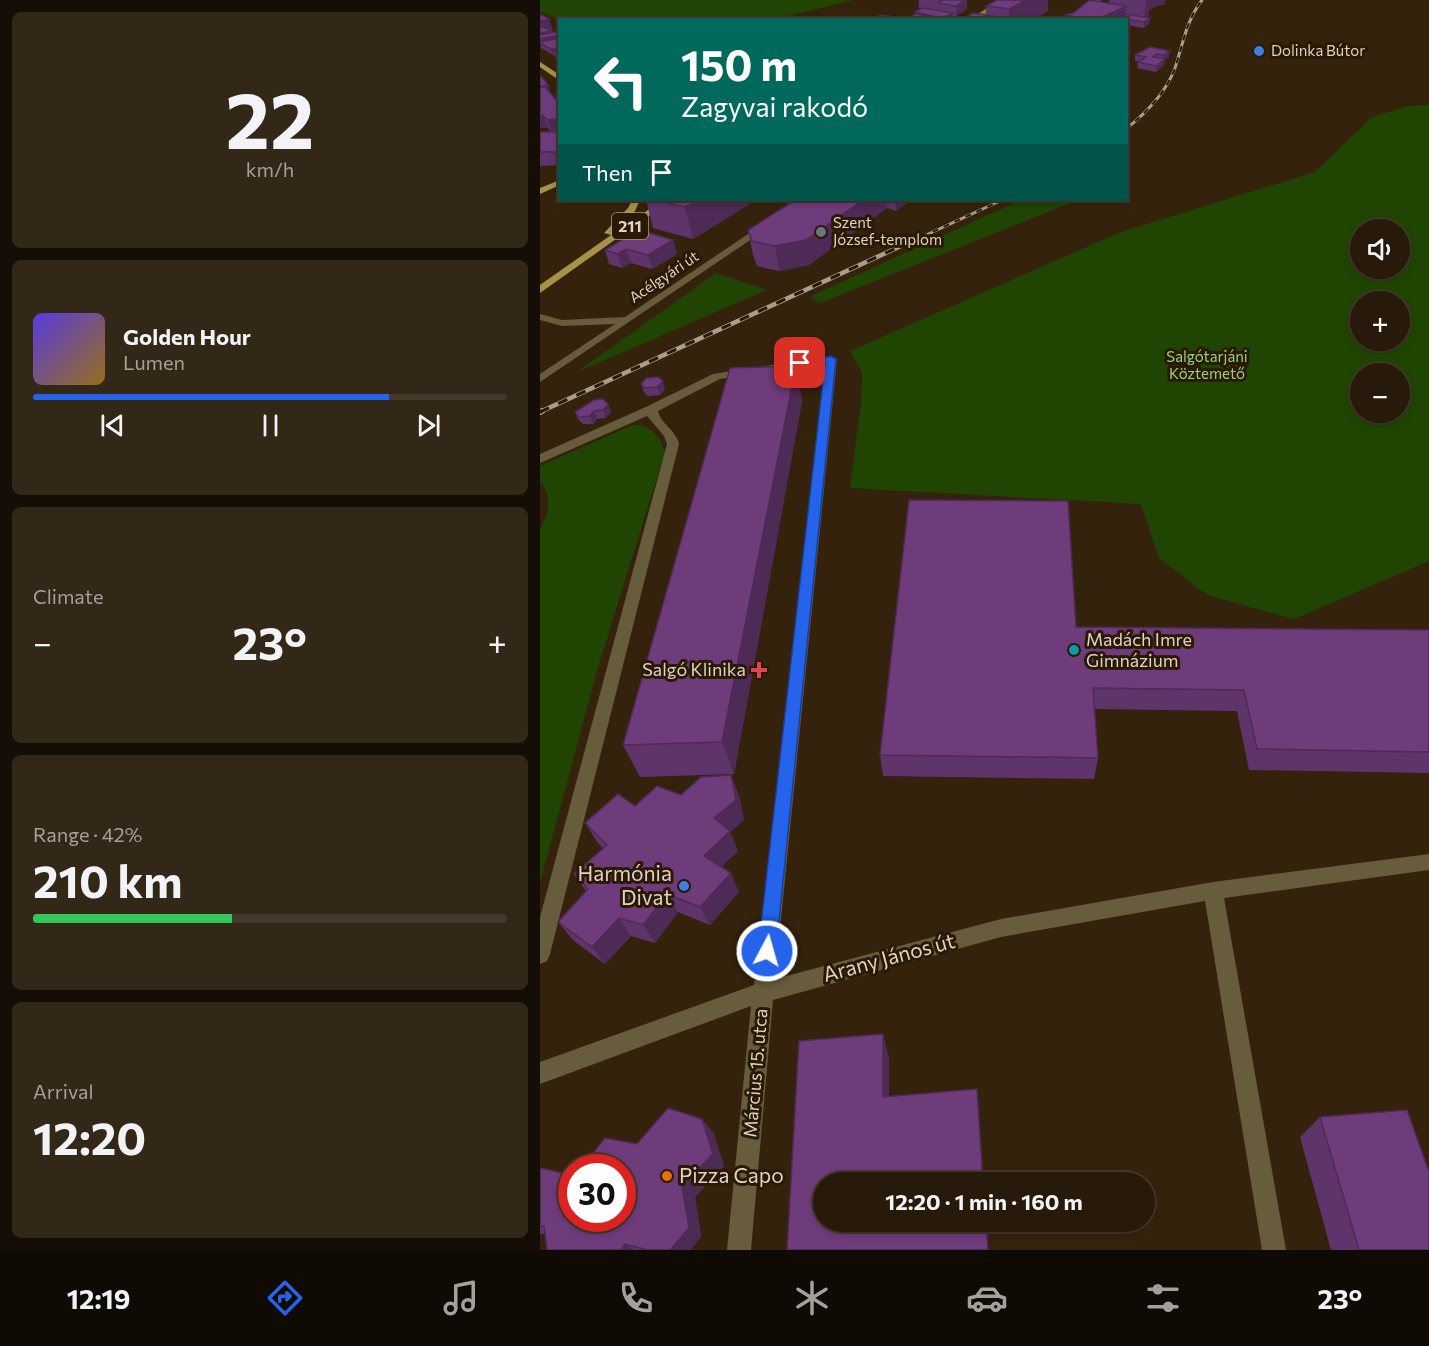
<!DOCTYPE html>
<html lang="en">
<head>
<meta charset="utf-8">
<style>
	body { margin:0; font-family:Commissioner,sans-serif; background:#332718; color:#f1f3f6; height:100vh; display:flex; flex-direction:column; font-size:22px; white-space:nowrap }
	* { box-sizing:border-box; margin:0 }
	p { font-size:20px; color:#a4a19c }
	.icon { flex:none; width:33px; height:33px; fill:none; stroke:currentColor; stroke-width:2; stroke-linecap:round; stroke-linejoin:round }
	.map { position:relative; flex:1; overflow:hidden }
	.sheet { display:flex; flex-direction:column; gap:12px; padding:12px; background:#150e06; width:540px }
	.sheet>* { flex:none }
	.top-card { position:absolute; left:18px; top:18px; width:570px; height:183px; border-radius:0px; box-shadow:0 3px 9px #0003,0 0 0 2px #43382b; background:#00695c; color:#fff; overflow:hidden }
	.tools { position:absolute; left:810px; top:219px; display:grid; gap:12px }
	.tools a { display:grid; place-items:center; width:60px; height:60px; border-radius:50%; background:#271a0a; box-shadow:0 3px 9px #0003,0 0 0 2px #43382b; font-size:30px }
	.speed { position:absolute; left:18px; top:1154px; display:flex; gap:12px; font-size:30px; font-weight:700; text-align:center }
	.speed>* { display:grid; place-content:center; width:78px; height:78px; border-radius:50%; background:#271a0a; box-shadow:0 3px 9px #0003,0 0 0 2px #43382b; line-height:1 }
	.speed .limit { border:9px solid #d22; background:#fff; color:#111 }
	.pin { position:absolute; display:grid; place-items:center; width:51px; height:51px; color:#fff; margin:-26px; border-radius:12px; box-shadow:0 3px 9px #0006 }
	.me { position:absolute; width:66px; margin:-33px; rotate:6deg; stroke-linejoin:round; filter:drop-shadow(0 0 4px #0008) }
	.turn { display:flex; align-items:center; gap:21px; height:126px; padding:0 24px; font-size:27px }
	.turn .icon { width:78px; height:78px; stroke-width:2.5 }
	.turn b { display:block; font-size:42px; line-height:51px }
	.then { display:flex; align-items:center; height:57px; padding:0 24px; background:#0003; gap:12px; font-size:22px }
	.big { font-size:45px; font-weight:700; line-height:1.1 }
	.sheet .tile { flex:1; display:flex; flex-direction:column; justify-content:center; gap:9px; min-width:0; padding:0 21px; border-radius:9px; background:#332718 }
	.sheet .dial { align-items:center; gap:0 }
	.dial b { font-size:78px; line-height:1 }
	.song { display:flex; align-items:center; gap:18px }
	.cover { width:72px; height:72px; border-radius:9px; background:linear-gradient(135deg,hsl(250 70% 55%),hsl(40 70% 35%)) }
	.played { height:6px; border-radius:3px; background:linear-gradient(90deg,#2563eb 75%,#43382b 75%) }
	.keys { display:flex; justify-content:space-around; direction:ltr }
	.heat { display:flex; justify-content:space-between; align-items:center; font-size:33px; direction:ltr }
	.charge { height:9px; border-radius:4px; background:linear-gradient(90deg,#34c759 42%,#43382b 0) }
	.trip { position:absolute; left:273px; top:1172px; width:342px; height:60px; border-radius:30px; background:#271a0a; box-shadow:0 3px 9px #0003,0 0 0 2px #43382b; font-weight:700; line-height:60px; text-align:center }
	.dock { display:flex; height:96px; justify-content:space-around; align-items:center; background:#100a04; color:#a4a19c }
	.dock .icon { width:42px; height:42px }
	.dock .current { color:#2563eb }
	.dock b { font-size:27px; color:#f1f3f6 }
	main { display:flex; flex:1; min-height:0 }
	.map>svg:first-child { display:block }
	.green { fill:#204503; fill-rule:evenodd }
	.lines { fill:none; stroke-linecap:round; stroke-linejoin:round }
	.street { fill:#675c3b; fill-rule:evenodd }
	.secondary { fill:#8b7a43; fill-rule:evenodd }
	.primary { fill:#a89148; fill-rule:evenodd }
	.rail-far2-casing { stroke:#aa9d8d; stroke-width:3 }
	.rail-far1-casing { stroke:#aa9d8d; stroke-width:4.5 }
	.rail-casing { stroke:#aa9d8d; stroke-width:6 }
	.rail-far2 { stroke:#2a1904; stroke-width:2; stroke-dasharray:6; stroke-linecap:butt }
	.rail-far1 { stroke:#2a1904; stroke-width:3; stroke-dasharray:10; stroke-linecap:butt }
	.rail { stroke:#2a1904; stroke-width:4; stroke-dasharray:12; stroke-linecap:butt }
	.wall { fill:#5f346a }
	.shaded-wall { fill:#4e2a56 }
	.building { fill:#6f3c7b; stroke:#4e2a56; stroke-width:1.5 }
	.route { fill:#2563eb; stroke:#184099; stroke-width:1.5 }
	.shop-dot { fill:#3f7fe0; stroke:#2a1904; stroke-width:2 }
	.worship-dot { fill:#6b7280; stroke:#2a1904; stroke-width:2 }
	.culture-dot { fill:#0f9aa8; stroke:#2a1904; stroke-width:2 }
	.health-dot { fill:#e0444e; stroke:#2a1904; stroke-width:2 }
	.food-dot { fill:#e8710a; stroke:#2a1904; stroke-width:2 }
	.labels { text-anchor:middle; stroke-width:6; stroke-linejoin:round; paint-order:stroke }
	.far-poi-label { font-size:15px; fill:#ded3c6; stroke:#2a1904; text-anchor:start }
	.far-street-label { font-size:15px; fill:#ded3c6; stroke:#2a1904 }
	.far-park-label { font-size:15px; fill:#95d573; stroke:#2a1904 }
	.shield { fill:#2a1904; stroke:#a89b8c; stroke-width:1.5 }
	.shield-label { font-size:16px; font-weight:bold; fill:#ded3c6 }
	.poi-label { font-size:18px; fill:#ded3c6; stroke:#2a1904; text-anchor:start }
	.street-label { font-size:18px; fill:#ded3c6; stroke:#2a1904 }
	.near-poi-label { font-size:21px; fill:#ded3c6; stroke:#2a1904; text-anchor:end }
	.near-street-label { font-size:21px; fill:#ded3c6; stroke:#2a1904 }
</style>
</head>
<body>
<main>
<section class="sheet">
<div class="tile dial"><b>22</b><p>km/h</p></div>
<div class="tile">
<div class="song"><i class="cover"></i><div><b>Golden Hour</b><p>Lumen</p></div></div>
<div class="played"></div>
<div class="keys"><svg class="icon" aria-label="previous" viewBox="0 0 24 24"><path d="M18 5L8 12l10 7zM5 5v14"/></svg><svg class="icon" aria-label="pause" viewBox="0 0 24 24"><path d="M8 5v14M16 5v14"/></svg><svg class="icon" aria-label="next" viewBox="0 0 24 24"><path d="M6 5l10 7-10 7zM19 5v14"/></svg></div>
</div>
<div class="tile"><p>Climate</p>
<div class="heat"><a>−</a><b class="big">23°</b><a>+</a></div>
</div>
<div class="tile"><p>Range · 42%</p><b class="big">210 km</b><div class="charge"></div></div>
<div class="tile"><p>Arrival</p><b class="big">12:20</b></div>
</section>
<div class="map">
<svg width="889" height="1250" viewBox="0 0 889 1250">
	<rect width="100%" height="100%" fill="#34220d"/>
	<path class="green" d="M0 0H313L237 19 19 20 0 11Z
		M889 105V561L754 619 667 595 619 558 601 504 310 488 321 403 322 373 310 351 581 232 775 172 832 117 868 106ZM820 230H860V268H820ZM820 302H860V340H820ZM820 374H860V412H820Z
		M481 200H538L280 303 269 297Z
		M176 273 227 290 37 372Z
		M93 425C111 424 119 436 125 452L58 667 0 883V530C8 513 14 498 0 481V466Z"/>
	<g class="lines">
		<path class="street" d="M554 0H561L535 20H527Z
			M223 224 231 226 0 382V374L75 324 22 326 0 320V314L22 320 85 317Z
			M291 356 297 359 235 979 461 919 673 882 889 854V870L684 898 746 1250H722L665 901 461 937 233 1000 211 1250H187L211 1006 0 1084V1062L214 985 285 363 180 379 118 411C121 424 136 430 139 444L10 954 7 961 0 964V917L127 444 124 436 107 416 0 463V454L108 406 173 374Z"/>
		<path class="secondary" d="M460 0H467L436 20H428Z"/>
		<path class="primary" d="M0 62 20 75V81L0 67Z
			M20 180V185L0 194V188Z
			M92 200H100L95 211 74 234 122 200H131L0 293V285L71 235 64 233 88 208Z"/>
		<g class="rail-far2-casing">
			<path id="rail-far2" d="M586 129C606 113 626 93 635 68 643 44 646 21 662 0
				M371 242 462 200"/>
		</g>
		<g class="rail-far1-casing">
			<path id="rail-far1" d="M0 412 374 240"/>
		</g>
		<g class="rail-casing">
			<path id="rail" d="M0 412 2 411"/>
		</g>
		<use href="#rail-far2" class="rail-far2"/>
		<use href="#rail-far1" class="rail-far1"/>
		<use href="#rail" class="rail"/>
	</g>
	<path class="wall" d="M379 0H427V9L416 16H413V18L410 20H365L383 8H379Z
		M569 0H625V4L616 6 609 11V15L606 17 610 18 609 24 604 28 586 25V20H524L525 15 569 3Z
		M446 6 508 11 493 20H421L446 15Z
		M0 14 13 30H11L12 33 20 31V59L15 57 14 55H13L1 48Z
		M610 47 629 57 625 59 624 65 616 72 597 68 598 62 599 61H595V55Z
		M11 94 20 104V165L0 166V132H11L8 128H0Z
		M106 200H216L153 239 113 228Z
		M255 200H371L356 211 347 208 269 265 239 271 217 266 213 255 208 230Z
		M133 240 137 254 112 269 91 263 82 268 69 264 65 250Z
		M256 366 262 401 194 774 100 777 83 745Z
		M101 384 125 389 120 395 108 396 104 392Z
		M68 404 71 412 66 418 57 419 53 424H43L38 419 35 412Z
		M536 627 889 630V773L709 770 697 711 554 709 558 758 554 779 343 776 340 755Z
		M141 795H199L204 820 190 832 198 851 181 867 199 892 170 925 138 912 115 943 91 936 65 964 33 940 18 922 46 891 34 874 63 848 58 843 45 823 95 806Z
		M780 1117 889 1250H791L760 1137Z
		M173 1132 184 1166 155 1197 161 1237 150 1250H7L5 1234H0V1168L32 1218 97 1144Z"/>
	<path class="shaded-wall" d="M425 0H427V9L416 16V6Z
		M486 0H508V11L493 20H469V9Z
		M606 0H625V4L616 6 609 11V15L604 19Z
		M586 6 585 20H563V17Z
		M413 13V18L410 20H402V18Z
		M610 18 609 24 604 28V22Z
		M9 19 13 30 0 33V21Z
		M11 31 13 37 0 39V33Z
		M20 35V42L0 43V39Z
		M20 48V54L13 51 14 55H13L11 49Z
		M630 51 629 57 625 59 624 65 616 72V66L623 61 624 55Z
		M8 85 12 97 0 86Z
		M3 115 8 128H0V116Z
		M20 119V132L12 133 7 120Z
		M20 145V164L16 152Z
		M159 200H216L153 239 145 207Z
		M323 200H346L347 208 269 265 239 271 235 246Z
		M355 200H371L356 211Z
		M133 240 137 254 112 269 108 255Z
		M86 249 91 263 82 268 77 254Z
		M256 366 262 401 194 774 182 742Z
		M123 381 125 389 120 395 117 387Z
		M68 404 71 412 66 418 63 410Z
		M54 411 57 419 53 424 50 416Z
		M191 775 199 795 204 820 190 832 198 851 173 875 164 856 174 818Z
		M191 873 199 892 170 925 160 907Z
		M127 894 138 912 115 943 103 925Z
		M79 918 91 936 65 964 52 947Z
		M343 1034 349 1058V1119L343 1097Z
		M162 1119 173 1132 184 1166 155 1197 161 1237 150 1250H130L142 1186Z
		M85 1244 95 1250H81Z"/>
	<path class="building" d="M399 0H425L416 6 398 3 403 0Z
		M457 0H486L469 9 446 6Z
		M550 0 586 6 563 17 568 18 565 20H552L525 15 533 13Z
		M383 8 413 13 402 18 375 12Z
		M433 13 458 17 454 20H421Z
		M0 14 9 19 0 21Z
		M375 14 397 17 392 20H365Z
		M585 14 610 18 604 22 585 19Z
		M340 15 357 17 353 20H331Z
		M0 27H4L11 31 0 33Z
		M20 31V35L0 39V35Z
		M20 38V48L11 49 0 43V42Z
		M610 47 630 51 624 55 617 54 613 57 625 59 616 66 598 62 606 57 595 55Z
		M20 49V54L13 51Z
		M0 77H2L8 85 0 86Z
		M0 87H5L20 104V119L7 120 3 115 0 116Z
		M0 132H20V145L16 152H0Z
		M115 200H159L145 207Z
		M255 200H323L266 240 235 246 212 241 208 230Z
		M99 230 133 240 108 255 86 249 77 254 65 250Z
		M256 366 182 742 83 745 190 368Z
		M118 377 123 381 117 387 105 388 101 384 106 378Z
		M63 399 68 404 63 410 54 411 50 416 39 417 35 412 54 400Z
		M369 500 528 501 536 627 889 630V752L717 749 704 690 553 688 558 758 340 755Z
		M191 775 196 800 174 818 190 831 164 856 191 873 160 907 127 894 103 925 79 918 52 947 18 922 48 889 34 874 67 845 45 823 78 794 95 806 117 786 141 795 161 777Z
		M343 1034V1097L437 1089 443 1182H284V1221H446L448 1250H247L259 1041Z
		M128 1108 162 1119 173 1154 142 1186 149 1228 130 1250H108L85 1244 81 1250H7L4 1226H0V1168L32 1175V1218H82V1167H42L65 1138 97 1144Z
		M867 1110 889 1172V1250H819L780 1117Z"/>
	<path class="route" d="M291 356 296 359 236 951 234 957 227 960 221 957 218 951 285 363 260 366 255 363Z"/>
	<g class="shop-dot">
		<circle cx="719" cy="51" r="6"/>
		<circle cx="144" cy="886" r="6"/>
	</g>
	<circle class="worship-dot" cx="281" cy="232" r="6"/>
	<circle class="culture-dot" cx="534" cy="650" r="6"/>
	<path class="health-dot" d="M216 661h6v6h6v6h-6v6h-6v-6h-6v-6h6z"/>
	<circle class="food-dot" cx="127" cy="1176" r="6"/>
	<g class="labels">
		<g class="far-poi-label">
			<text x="731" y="56">Dolinka Bútor</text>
			<text x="293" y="228">Szent<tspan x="293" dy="17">József-templom</tspan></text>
		</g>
		<g class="far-street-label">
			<text transform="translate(124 277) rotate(-34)" y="5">Acélgyári út</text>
		</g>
		<g class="far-park-label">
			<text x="667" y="362">Salgótarjáni<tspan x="667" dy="17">Köztemető</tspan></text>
		</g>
		<rect class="shield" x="72" y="213" width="36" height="26" rx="4.5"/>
		<g class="shield-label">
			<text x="90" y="232">211</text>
		</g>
		<g class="poi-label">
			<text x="546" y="646">Madách Imre<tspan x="546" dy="21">Gimnázium</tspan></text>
			<text x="206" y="676" text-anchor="end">Salgó Klinika</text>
		</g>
		<g class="street-label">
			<text transform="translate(216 1073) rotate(-85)" y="6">Március 15. utca</text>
		</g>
		<g class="near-poi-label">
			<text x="132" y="881">Harmónia<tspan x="132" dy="24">Divat</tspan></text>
			<text x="139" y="1183" text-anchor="start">Pizza Capo</text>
		</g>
		<g class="near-street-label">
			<text transform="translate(349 958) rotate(-15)" y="7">Arany János út</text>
		</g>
	</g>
</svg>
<div class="tools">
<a><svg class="icon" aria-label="sound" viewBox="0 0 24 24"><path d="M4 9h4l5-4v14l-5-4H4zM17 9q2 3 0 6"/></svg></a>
<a>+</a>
<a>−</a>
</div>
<div class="speed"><div class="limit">30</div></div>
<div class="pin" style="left:260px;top:363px;background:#d93025"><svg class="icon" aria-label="arrive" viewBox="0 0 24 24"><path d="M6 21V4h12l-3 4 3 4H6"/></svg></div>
<svg class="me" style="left:227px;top:951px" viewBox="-20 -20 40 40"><circle r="17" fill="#2563eb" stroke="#fff" stroke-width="3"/><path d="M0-11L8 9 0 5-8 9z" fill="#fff"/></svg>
<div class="trip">12:20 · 1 min · 160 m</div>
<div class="top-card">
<div class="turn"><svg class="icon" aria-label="left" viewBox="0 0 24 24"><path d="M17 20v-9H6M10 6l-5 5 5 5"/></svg><div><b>150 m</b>Zagyvai rakodó</div></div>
<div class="then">Then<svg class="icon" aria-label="arrive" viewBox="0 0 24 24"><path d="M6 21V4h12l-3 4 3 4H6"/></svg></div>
</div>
</div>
</main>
<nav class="dock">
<b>12:19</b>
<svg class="icon current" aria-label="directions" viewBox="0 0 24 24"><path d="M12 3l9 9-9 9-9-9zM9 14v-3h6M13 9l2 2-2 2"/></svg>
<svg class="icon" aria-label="music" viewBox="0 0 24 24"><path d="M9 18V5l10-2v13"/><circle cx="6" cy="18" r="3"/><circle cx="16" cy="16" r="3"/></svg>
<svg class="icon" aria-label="phone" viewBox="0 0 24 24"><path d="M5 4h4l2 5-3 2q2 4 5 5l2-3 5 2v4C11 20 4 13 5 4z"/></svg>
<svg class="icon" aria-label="climate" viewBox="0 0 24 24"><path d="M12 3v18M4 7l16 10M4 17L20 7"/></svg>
<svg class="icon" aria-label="car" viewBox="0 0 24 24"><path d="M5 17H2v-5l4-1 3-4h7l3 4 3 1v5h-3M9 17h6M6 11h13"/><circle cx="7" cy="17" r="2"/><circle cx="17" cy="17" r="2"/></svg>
<svg class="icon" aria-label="filters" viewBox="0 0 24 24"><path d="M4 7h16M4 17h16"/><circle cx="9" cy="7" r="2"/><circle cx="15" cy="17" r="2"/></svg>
<b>23°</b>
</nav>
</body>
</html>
